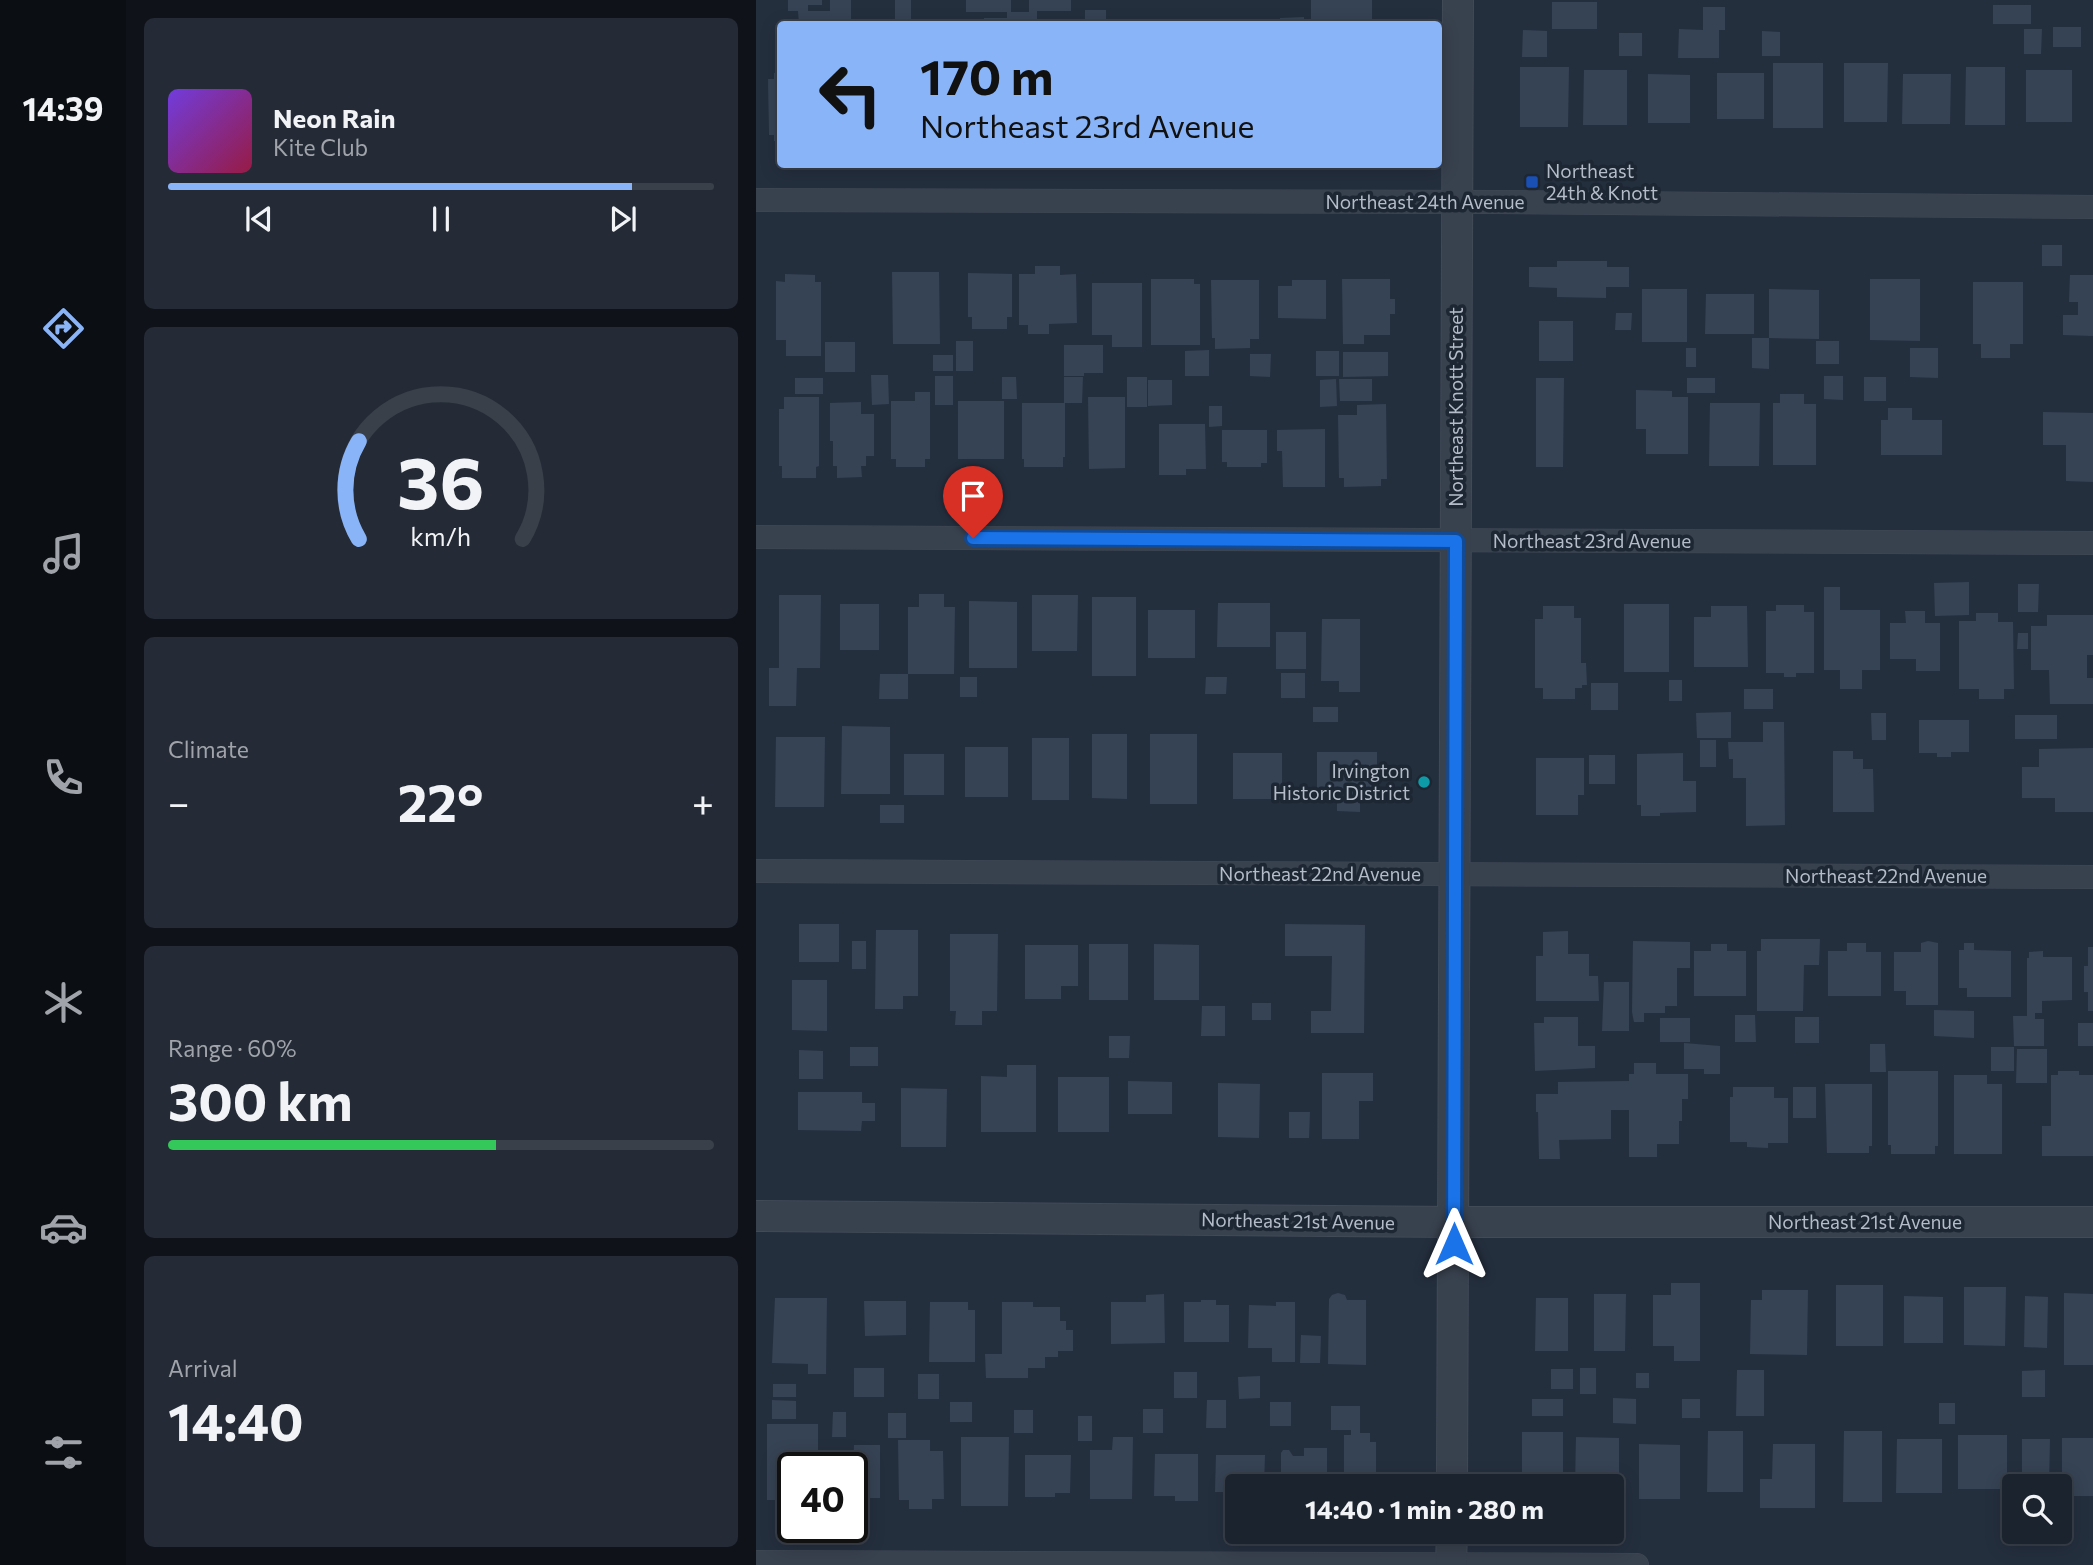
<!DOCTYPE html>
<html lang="en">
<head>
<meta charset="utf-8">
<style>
	body { margin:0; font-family:Commissioner,sans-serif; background:#242b36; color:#f1f3f6; height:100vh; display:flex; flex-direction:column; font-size:26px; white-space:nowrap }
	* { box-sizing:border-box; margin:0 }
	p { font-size:23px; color:#a0a4aa }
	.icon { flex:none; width:38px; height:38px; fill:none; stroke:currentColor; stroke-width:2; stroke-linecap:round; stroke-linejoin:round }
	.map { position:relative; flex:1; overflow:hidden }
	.panel { display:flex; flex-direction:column; gap:18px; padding:18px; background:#0f1319; width:630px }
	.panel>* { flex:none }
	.banner { position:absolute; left:21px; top:21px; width:665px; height:147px; border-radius:7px; box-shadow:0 4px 18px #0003,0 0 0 2px #39404a; background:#8ab4f8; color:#111; overflow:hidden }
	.buttons { position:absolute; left:1246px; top:1474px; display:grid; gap:14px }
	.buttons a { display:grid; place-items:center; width:70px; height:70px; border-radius:7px; background:#1b232e; box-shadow:0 4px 18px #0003,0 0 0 2px #39404a; font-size:35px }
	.speed { position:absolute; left:21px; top:1452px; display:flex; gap:14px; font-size:35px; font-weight:700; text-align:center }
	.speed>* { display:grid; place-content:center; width:91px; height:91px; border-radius:50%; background:#1b232e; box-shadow:0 4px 18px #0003,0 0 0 2px #39404a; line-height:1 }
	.speed .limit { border:4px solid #111; border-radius:10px; background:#fff; color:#111 }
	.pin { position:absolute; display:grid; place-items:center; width:60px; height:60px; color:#fff; margin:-72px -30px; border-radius:50% 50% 50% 0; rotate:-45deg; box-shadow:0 0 7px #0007 }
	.pin .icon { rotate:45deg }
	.me { position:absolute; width:77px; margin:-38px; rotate:0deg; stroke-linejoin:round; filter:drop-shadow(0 0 5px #0008) }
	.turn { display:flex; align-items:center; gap:24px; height:147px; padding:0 28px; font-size:32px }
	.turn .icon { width:91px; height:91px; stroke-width:2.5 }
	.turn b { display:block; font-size:49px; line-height:60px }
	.big { font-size:52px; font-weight:700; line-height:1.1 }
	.panel .widget { flex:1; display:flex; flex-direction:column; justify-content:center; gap:10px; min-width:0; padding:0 24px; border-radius:10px; background:#242b36 }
	.panel .dial { align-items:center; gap:0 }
	.dial svg { height:182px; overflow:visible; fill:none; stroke:#39404a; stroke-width:7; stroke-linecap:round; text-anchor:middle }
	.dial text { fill:#f1f3f6; stroke:none }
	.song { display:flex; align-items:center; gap:21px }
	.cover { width:84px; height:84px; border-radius:10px; background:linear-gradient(135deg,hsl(260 70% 55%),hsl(340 70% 35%)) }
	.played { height:7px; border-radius:4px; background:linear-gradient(90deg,#8ab4f8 85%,#39404a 85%) }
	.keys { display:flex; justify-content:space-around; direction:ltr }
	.heat { display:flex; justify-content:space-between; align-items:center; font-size:38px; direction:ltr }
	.charge { height:10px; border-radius:5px; background:linear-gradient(90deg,#34c759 60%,#39404a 0) }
	.trip { position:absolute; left:469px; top:1474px; width:399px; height:70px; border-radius:7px; background:#1b232e; box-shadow:0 4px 18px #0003,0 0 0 2px #39404a; font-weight:700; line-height:70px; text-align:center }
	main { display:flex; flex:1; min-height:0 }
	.tab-bar { display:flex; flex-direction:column; width:126px; justify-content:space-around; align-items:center; background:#0b0e12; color:#a0a4aa }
	.tab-bar .icon { width:49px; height:49px }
	.tab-bar .on { color:#8ab4f8 }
	.tab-bar b { font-size:32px; color:#f1f3f6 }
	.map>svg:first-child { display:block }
	.building { fill:#364354 }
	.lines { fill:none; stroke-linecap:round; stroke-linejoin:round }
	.minor-casing { stroke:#414a57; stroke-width:24 }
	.tertiary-casing { stroke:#414a57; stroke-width:32 }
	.minor { stroke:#38414e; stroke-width:23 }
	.tertiary { stroke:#38414e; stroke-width:30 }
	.route-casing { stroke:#114b97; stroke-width:18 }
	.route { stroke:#1a73e8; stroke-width:12 }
	.transit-dot { fill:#1a4fb4; stroke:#1d2633; stroke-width:2.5 }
	.culture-dot { fill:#0f9aa8; stroke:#1d2633; stroke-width:2.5 }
	.labels { text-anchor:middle; stroke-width:7; stroke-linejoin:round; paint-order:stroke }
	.poi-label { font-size:19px; fill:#b4bcc9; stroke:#1d2633; text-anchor:start }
	.street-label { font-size:19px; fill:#b4bcc9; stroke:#1d2633 }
</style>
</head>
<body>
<main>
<nav class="tab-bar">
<b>14:39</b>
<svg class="icon on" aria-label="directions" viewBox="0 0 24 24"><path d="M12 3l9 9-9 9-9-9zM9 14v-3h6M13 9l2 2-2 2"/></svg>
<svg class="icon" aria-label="music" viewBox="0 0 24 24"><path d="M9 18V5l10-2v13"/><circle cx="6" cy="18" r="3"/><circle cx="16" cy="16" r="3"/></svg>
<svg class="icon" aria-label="phone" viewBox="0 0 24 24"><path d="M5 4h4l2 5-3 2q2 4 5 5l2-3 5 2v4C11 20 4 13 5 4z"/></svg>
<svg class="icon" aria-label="climate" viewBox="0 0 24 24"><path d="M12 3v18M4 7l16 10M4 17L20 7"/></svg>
<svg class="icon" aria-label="car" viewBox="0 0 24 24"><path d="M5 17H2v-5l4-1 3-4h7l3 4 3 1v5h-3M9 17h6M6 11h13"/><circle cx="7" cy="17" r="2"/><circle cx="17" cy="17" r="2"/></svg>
<svg class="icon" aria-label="filters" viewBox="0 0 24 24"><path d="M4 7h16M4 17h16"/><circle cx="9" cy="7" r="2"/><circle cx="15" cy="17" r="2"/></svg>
</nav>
<section class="panel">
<div class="widget">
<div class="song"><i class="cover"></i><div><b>Neon Rain</b><p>Kite Club</p></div></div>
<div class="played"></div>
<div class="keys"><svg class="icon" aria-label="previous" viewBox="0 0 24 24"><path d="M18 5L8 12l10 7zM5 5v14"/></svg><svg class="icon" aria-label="pause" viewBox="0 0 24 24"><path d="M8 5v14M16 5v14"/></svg><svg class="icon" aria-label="next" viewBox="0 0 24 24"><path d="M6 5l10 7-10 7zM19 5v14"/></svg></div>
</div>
<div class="widget dial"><svg viewBox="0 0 100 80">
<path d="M14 69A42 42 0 1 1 86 69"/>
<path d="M14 69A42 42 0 0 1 14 26" stroke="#8ab4f8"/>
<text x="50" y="56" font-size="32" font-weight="700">36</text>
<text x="50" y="72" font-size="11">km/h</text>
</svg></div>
<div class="widget"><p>Climate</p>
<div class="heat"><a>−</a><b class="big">22°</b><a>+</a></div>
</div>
<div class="widget"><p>Range · 60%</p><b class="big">300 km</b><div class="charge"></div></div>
<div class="widget"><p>Arrival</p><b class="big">14:40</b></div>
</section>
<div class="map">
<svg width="1337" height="1565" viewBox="0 0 1337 1565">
	<rect width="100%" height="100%" fill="#242f3e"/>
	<path class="building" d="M32 0H66V5H52V11H74V0H95V23L43 24 42 11H32Z
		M139 0H155V23H139Z
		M210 0H255V12H273V0H315V11H281V24H228V18H251V12H210Z
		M555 0H616V24H555Z
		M796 2H841V29H796Z
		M1237 5H1275V24H1237Z
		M947 7H969V30H963V58H922L923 29 947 30Z
		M329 10H350V24H329Z
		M548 17V24H524V18Z
		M1297 27H1325V47H1297Z
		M1268 29H1286L1285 54H1268Z
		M767 30 791 31V57H766Z
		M1006 31 1024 32V56H1006Z
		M863 33H886V56H863Z
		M1017 63H1067V128H1017Z
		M1088 63H1132L1131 122H1088Z
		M764 67H813L812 127H764Z
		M1210 67H1249V125H1209Z
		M828 70H871V125H827Z
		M1270 70H1316V122H1270Z
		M18 73H24V141H18V135H13L12 79H18Z
		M961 73H1008V119H961Z
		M892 74 934 75V123H892Z
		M1147 74H1195L1194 124H1146Z
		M1286 245H1306V266H1286Z
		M801 261H851V267H873V287H850V298L801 297V288L773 287V267H801Z
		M279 266H304V275L320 274 321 323 293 324V334H272V325H263V274H279Z
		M136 272H183L184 344H137Z
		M212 273 256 274V317H251V329H216V317H212Z
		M29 274 59 275V282H65V356H30V340H20V281L29 282Z
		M1314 275H1337V336L1307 335V315H1322V302H1313Z
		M395 279H438V284H444V345H395Z
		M586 279H634V299H639V314H634V335H608V344H587Z
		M1114 279H1164V341L1114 340Z
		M455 280H503V339H494V348L459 349V338H456Z
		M536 280H570V319L522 318V286H536Z
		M1217 282H1267V344H1254V358H1225V344H1217Z
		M336 283H386V347H356V335H336Z
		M886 289H931V342H886Z
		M1013 289 1063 290V339L1013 338V369L996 368V338H1013Z
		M950 294H998V334H949Z
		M860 313H876L875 330H859Z
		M783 321H817V361H783Z
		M200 341H217V371H200Z
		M1060 341H1083V364H1060Z
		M69 342H99V372H69Z
		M308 345H347V373H328V376H308Z
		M930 348H940V367H930Z
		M1154 348H1182V378L1154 377Z
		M453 350V376H429V351Z
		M560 351H583V376H560Z
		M587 352H632V376L587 377Z
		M494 354H515L514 377 494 376Z
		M177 355H197V371H177Z
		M115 375H132L133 404 116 405Z
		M179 376H197V405H179Z
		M1068 376H1087V400L1068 399Z
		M246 377H260L261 399H246Z
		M308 377H327L326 403H308Z
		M371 377H391V407H371Z
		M1108 377H1130V401H1108Z
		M39 378H67V394H39Z
		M780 378H808L807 467H780Z
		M931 378H959V393H931Z
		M580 379 581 406 564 407V380Z
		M583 379H616V401H584Z
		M392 380H416V405L392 406Z
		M880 390 916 391V397H932V454H890V429H880Z
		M159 392H174V459H169V467H140V459H135V401H159Z
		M1024 394H1048V404H1060V465H1017V403H1024Z
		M28 397H63V466L60 467V478H26V466H23V409H28Z
		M332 397H369V468L333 469Z
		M202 401H248V459H202Z
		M105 402V414H118V456H110V466H105L106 477 81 478V466H77V441H74V403Z
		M266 403H309V457H307V467H268V459H266Z
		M954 403H1004L1003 466H953Z
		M630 404 631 479H625V486L588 487V478H583L582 415H601V405Z
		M453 406H466V426L453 427Z
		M1132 408H1156V420H1186V455H1125V420H1132Z
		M1287 412 1337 413V482L1310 481V445H1287Z
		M403 424H449L450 469H430V475H403Z
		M569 429V487H527L526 451H521V430Z
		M466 430H511V463H505V467H471V462H466Z
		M1213 582V615L1179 616 1178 583Z
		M1262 584H1283L1282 612H1262Z
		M1068 587H1084V610H1124V670H1106V689H1084V670H1068Z
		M163 594H188V607H199L198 674H152V607H163Z
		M23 595H65L64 668H41L40 706H13V668H23Z
		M276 595H322L321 651H276Z
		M336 597H380V676H336Z
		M213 601 261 602V668H213Z
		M462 603H514V647H461Z
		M84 604H123V650H84Z
		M868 604H913V672H868Z
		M1020 605H1048V612H1058V673H1040V677H1028V673H1010V611H1020Z
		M787 606H818V618H825V663H830L831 685H826V688H819V699H787V688H779V619H787Z
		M955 606H991L992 667H938V617H955Z
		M392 610H439V658H392Z
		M1149 611H1169V623H1184V671H1160V659H1134V623H1150Z
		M1220 613H1242V622H1257L1258 689H1248V699H1223V689H1203V621H1220Z
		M1291 615H1337V655H1331V678H1337V704H1294L1293 670H1275V626H1291Z
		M566 619H604V692H583V681H565Z
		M520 632H550V669H520Z
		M1262 633H1272V649H1261Z
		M525 673H549V698H525Z
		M124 674H152V699H123Z
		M204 677H221V697H204Z
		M450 677H471L470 694H449Z
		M913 680H926V701H913Z
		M835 683H862V710H835Z
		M988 689H1017V709H988Z
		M557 707H582V722H557Z
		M975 712V738H941L940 713Z
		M1115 713H1130V740H1116Z
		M1259 715H1301V739H1259Z
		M1163 720H1213V752H1195V757H1181V753H1163Z
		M1007 722H1028L1029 825 990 826V778H977V759H973L972 742H1007Z
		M86 726 134 727V794H85Z
		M336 734H371V799L336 798Z
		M394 734H441V804H394Z
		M20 737H69L68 807H19Z
		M276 738H313V800H276Z
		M944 740H960V767H944Z
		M209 747H252V797H209Z
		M1337 748V812H1299V798H1266V767H1283V749Z
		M1077 751H1097V759H1107V769H1117L1118 812H1077Z
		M561 752H621V802H604V812L581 811V798H561Z
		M477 753H526V799H477Z
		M927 753V781H940V812L904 813V816H885V805H881V754Z
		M148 754H188V795H148Z
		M833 755H859V784H833Z
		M780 758H828V795H822V815H780Z
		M124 805H148V823H124Z
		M43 924H83V962H43Z
		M529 924 609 925 608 1033H555V1011H575L576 956H529Z
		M120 930H162V996H147V1009H119Z
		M812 931V954H833V976H842L843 1001H780V956H787V932Z
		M194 934H242L241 1011H226V1025H199L200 1011H194Z
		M1005 939H1064L1063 965H1048L1047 1011H1001V951H1005Z
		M96 941H110V969H96Z
		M877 941 934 942V968H921V1006H909V1013H888V1022H878L876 1012Z
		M1172 941 1182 943V1005H1150V991H1138V952H1165V943Z
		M1091 943H1110V952H1125V996H1072V951H1091Z
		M1208 943H1218V950L1255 951V997H1211V988H1203V950H1208Z
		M333 944H372V1000H333Z
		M398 944 443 945V1000H398Z
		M955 944H971V951H990V996H938V951H955Z
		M269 945H322V986H305V999H269Z
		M1332 947H1337V1011H1332V992H1328V966H1332Z
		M1287 951V957H1316V1000L1286 1001V1013H1279V1019H1288V1046H1258L1257 1016H1271V958H1273V952Z
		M36 980H71V1031L36 1030Z
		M848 982H873V1031H846Z
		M496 1003H515V1020H496Z
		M446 1006H469V1036H445Z
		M1178 1010 1218 1011V1038L1178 1036Z
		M979 1015H999L1000 1042H979Z
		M788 1017H822V1046H839V1068L779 1071 778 1023H788Z
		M1039 1017H1063V1043H1039Z
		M904 1018H934V1042H904Z
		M1322 1023H1337V1046H1322Z
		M353 1036H374L373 1058H353Z
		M928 1043 964 1046V1074H948V1069H928Z
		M1114 1044H1129L1130 1072H1114Z
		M94 1047H122V1066H94Z
		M1235 1047H1258V1071H1235Z
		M1261 1049H1291V1083H1260Z
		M43 1050 67 1051V1079H43Z
		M878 1063H900V1074H932V1099H926V1121H923V1144H901V1157H873V1110H855V1139L803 1140 804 1159H783L782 1112H780V1094H802V1082L873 1081V1074H878Z
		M251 1065H280V1132H225V1076L251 1077Z
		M1132 1071H1182V1146H1179V1154H1135V1145H1132Z
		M1302 1071H1323V1075H1337V1156H1286V1126H1295V1075H1302Z
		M566 1073H617V1101H603V1139H566Z
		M1198 1075H1231V1084H1246V1154H1198Z
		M302 1077H353V1132H302Z
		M372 1081 416 1082V1114H372Z
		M462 1083 504 1084 503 1138 462 1137Z
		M1069 1084H1116V1146H1113V1153H1071Z
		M977 1087H1018V1098H1032V1143H1012V1148L991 1147V1142H974V1097H977Z
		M1037 1087H1060V1118H1037Z
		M145 1088 191 1089 190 1147H145Z
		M42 1092H106V1103H119V1121H106L105 1131 42 1130Z
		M533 1112H554L553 1138H533Z
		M915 1283H944V1361H918V1346H897V1295H915Z
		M1080 1285H1127V1346H1080Z
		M1208 1287H1250L1249 1346 1208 1345Z
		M1006 1290H1052L1051 1355 994 1354 995 1300H1006Z
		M582 1293 589 1295 591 1300H610V1365L572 1364 573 1299 576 1295Z
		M1308 1293 1337 1294V1365H1308Z
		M408 1294 409 1343 355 1344V1302H390V1295Z
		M838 1294H870L869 1351H838Z
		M1148 1296 1187 1297V1343H1148Z
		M1269 1296 1292 1297 1291 1348 1268 1347Z
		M19 1298H71L70 1374H52V1364L16 1363Z
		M780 1298H812V1351H779Z
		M445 1300H460V1305H473V1342H428V1302H445Z
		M108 1301H150V1335L109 1336Z
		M174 1302H212V1310H219V1362H173Z
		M246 1302H277V1307H304V1321H310V1330H317V1351H302V1357H289V1368H272V1378H230L229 1354H246Z
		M520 1302H539V1362H516V1348H492L493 1305 520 1306Z
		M545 1335 565 1336 564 1363H544Z
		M98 1368H128V1397H98Z
		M824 1368H840V1394H824Z
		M795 1369H817V1389H795Z
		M981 1370H1008V1416H980Z
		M1289 1370V1397H1266V1371Z
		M418 1372H441V1398H418Z
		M880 1373H893V1388H880Z
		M162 1374H183V1399H162Z
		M504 1376V1398L483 1399 482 1377Z
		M17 1384H40V1397H17Z
		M857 1398 880 1399V1424L857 1423Z
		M776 1399H807V1416H776Z
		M926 1399H944V1418H926Z
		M16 1400 40 1401V1419H16Z
		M451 1400H470V1428H450Z
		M194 1402H216V1422H194Z
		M514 1402H535V1426H514Z
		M1183 1403H1199V1424H1183Z
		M575 1406H604V1433H614V1442H620V1486H588V1435H595V1430H575Z
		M387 1409H407V1433H387Z
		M258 1410H277V1433H258Z
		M77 1412H90V1437H76Z
		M132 1413H150V1438H132Z
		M322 1416H336V1441H322Z
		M11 1424H62V1468H37V1500H11Z
		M952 1431H987V1492H951Z
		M1088 1431H1126V1502H1087Z
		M766 1432H807V1486H766Z
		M1202 1435H1251V1489H1202Z
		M205 1437H253L252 1506H205Z
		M357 1437H377L376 1499H334V1450H356Z
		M820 1437 863 1438V1500H856V1486H819Z
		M1306 1438H1337V1496H1306Z
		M1141 1439H1186V1493H1140Z
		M1266 1439H1294L1293 1486H1266Z
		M142 1440H174V1451H187L188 1499H176V1509H153V1500H143Z
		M883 1444 924 1445V1499H883Z
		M1017 1444H1059V1508H1004V1479H1016Z
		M98 1445H124V1498H96Z
		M548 1448H571V1486H525V1453L527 1450H533L537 1456H548Z
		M399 1454H442V1501H419V1496H398Z
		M269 1455H315L314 1493H299V1497H269Z
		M460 1455H509L508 1486H481V1492H459Z"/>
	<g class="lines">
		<g class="minor-casing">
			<path id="minor" d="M0 200 740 202 1337 207
				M0 537 1337 543
				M0 871 1337 877
				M0 1562 881 1565"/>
		</g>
		<g class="tertiary-casing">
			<path id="tertiary" d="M0 1216 698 1222H1337
				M696 1486 702 0
				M695 1565 696 1531"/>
		</g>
		<use href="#minor" class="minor"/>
		<use href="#tertiary" class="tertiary"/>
	</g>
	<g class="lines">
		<g class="route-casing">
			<path id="route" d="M217 538 700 541 698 1244"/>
		</g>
		<use href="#route" class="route"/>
	</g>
	<rect class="transit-dot" x="769" y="175" width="14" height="14" rx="3.5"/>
	<circle class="culture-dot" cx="668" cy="782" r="7"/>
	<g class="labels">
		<g class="poi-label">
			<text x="790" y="178">Northeast<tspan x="790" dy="22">24th &amp; Knott</tspan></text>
			<text x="654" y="778" text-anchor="end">Irvington<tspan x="654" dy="22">Historic District</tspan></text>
		</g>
		<g class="street-label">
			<text x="669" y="209">Northeast 24th Avenue</text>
			<text transform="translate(700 407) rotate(-90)" y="7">Northeast Knott Street</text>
			<text x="836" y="548">Northeast 23rd Avenue</text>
			<text x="564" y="881">Northeast 22nd Avenue</text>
			<text x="1130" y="883">Northeast 22nd Avenue</text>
			<text transform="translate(542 1221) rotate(1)" y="7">Northeast 21st Avenue</text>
			<text x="1109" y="1229">Northeast 21st Avenue</text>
		</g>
	</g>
</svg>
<div class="buttons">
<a><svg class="icon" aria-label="search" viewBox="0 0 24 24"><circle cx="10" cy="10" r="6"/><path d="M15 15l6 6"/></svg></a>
</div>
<div class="speed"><div class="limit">40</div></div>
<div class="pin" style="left:217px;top:538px;background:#d93025"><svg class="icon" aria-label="arrive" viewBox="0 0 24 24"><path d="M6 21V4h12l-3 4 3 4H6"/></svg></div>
<svg class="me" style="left:698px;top:1244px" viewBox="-20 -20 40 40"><path d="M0-17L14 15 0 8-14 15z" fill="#1a73e8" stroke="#fff" stroke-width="4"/></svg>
<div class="trip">14:40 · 1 min · 280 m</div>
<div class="banner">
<div class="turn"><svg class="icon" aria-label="left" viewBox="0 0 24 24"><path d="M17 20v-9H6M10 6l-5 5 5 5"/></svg><div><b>170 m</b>Northeast 23rd Avenue</div></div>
</div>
</div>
</main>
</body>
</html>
